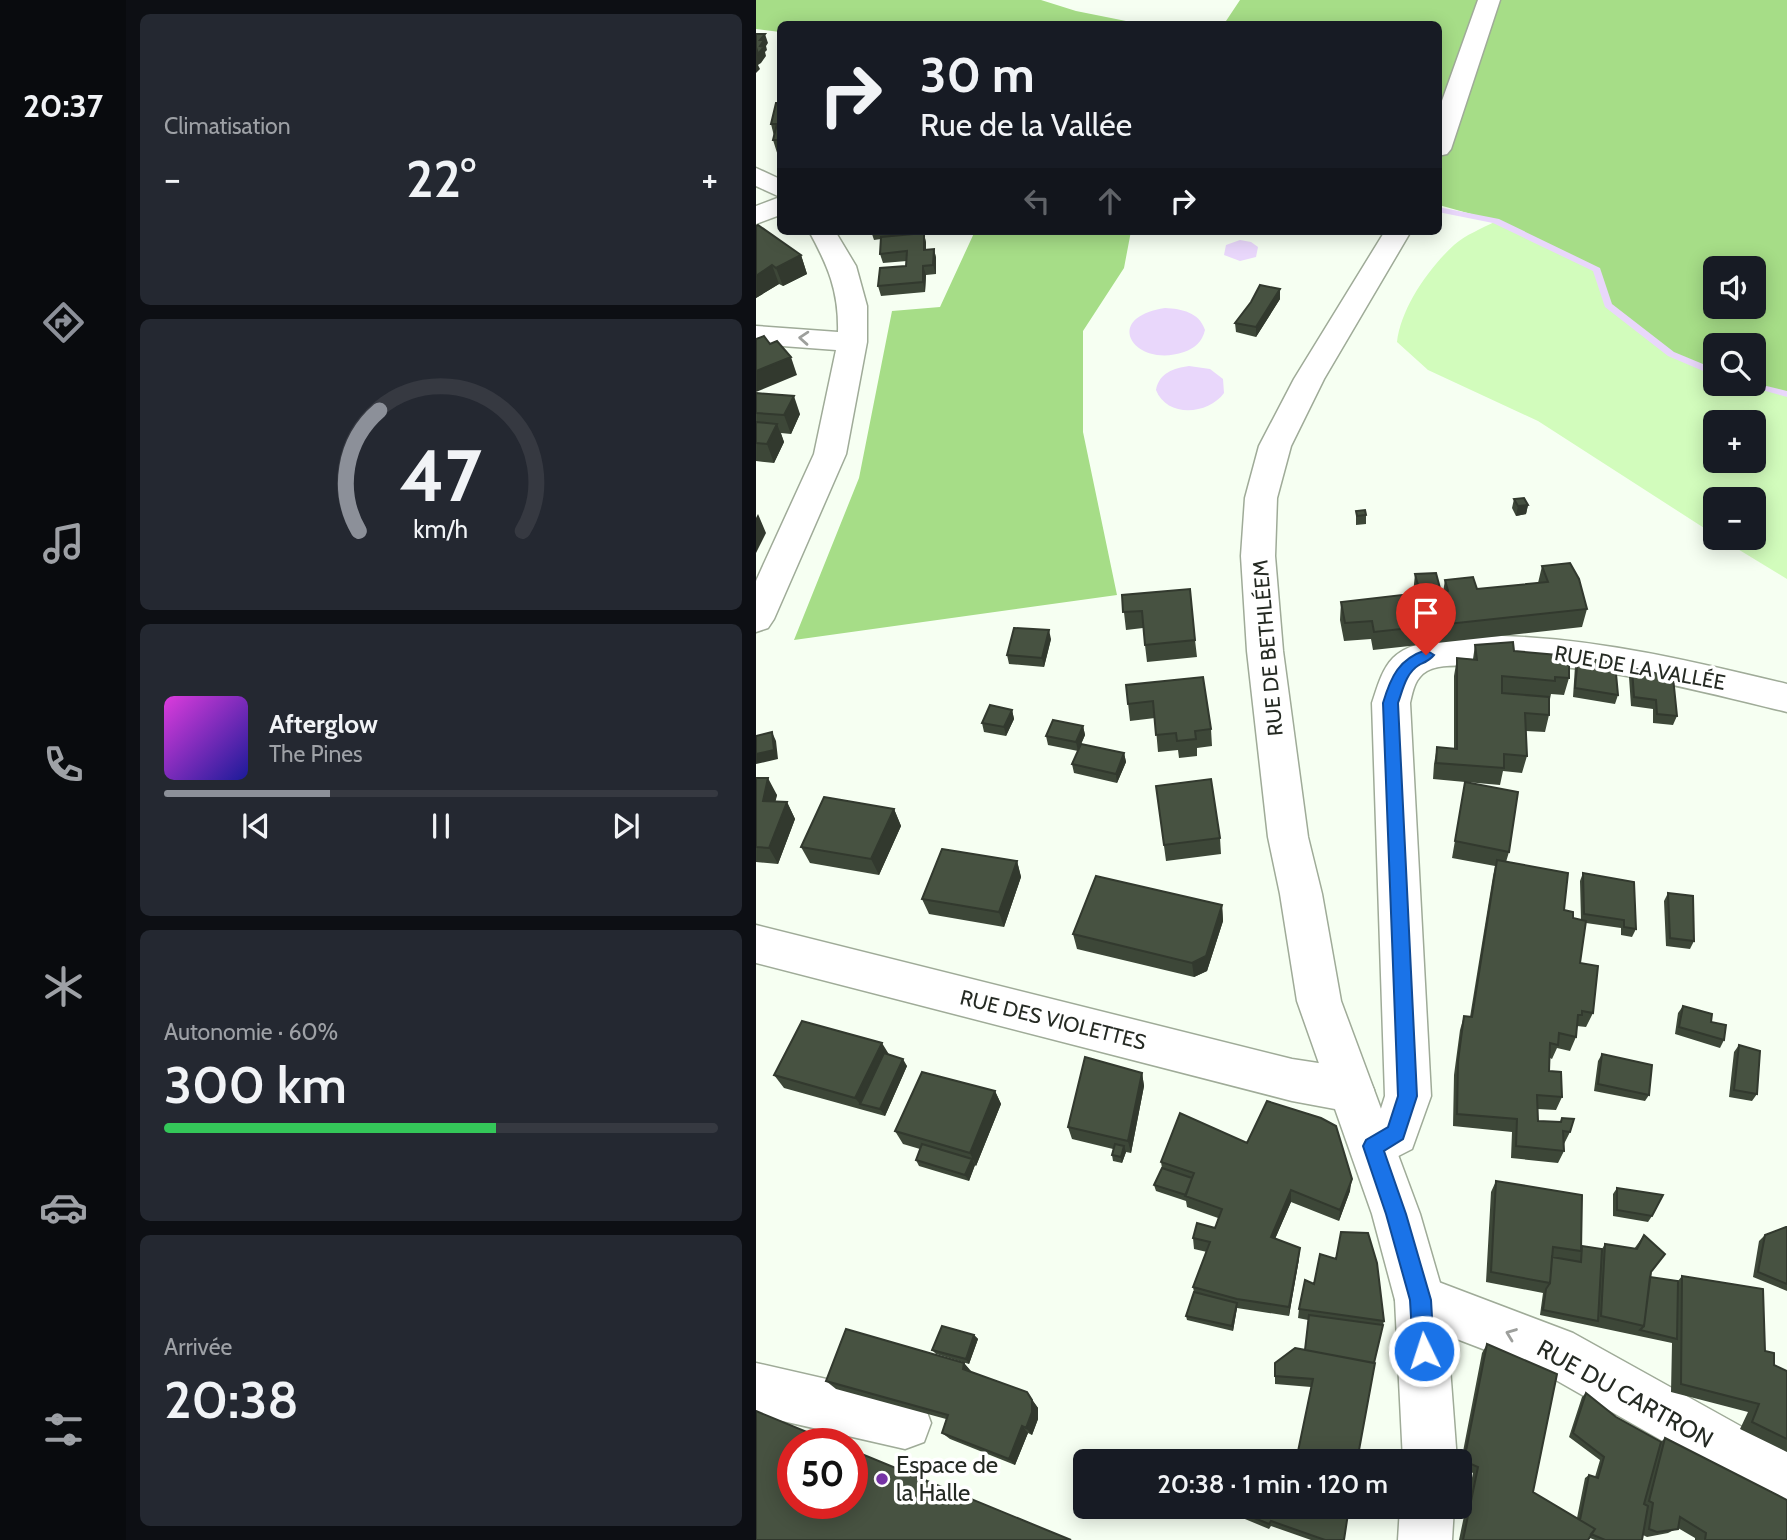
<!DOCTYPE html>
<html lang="fr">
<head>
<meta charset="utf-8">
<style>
	body { margin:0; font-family:Cabin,sans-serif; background:#242831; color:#f1f3f6; height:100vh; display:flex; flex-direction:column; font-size:26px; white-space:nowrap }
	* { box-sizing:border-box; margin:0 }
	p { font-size:23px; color:#9ea1a6 }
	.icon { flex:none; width:38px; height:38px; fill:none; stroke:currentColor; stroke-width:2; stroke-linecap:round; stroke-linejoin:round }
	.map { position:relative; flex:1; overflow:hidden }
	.side { display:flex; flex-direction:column; gap:14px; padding:14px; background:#0d0f14; width:630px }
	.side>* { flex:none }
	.guide { position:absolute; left:21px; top:21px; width:665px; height:214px; border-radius:10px; box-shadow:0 4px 18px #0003; background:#171b24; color:#f1f3f6; overflow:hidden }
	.controls { position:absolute; left:947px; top:256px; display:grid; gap:14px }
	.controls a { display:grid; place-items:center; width:63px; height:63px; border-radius:10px; background:#171b24; box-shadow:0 4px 18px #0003; font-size:35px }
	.speed { position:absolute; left:21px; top:1428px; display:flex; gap:14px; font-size:35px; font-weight:700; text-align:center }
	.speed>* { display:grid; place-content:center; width:91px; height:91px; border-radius:50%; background:#171b24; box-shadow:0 4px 18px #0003; line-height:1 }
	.speed .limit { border:10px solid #d22; background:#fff; color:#111 }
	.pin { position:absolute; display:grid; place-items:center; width:60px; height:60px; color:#fff; margin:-72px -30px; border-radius:50% 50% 50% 0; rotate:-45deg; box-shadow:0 0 7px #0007 }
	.pin .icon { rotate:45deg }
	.me { position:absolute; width:77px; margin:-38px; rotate:356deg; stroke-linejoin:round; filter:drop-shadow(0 0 5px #0008) }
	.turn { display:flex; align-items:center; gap:24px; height:147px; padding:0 28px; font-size:32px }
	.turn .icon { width:91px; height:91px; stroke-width:2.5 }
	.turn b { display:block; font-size:49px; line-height:60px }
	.lanes { display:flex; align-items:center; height:66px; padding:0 28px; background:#0003; justify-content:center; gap:35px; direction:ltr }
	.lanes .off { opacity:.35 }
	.big { font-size:52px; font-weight:600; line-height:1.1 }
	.side .card { flex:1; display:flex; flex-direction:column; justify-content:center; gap:10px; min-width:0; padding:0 24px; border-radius:10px; background:#242831 }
	.side .dial { align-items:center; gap:0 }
	.dial svg { height:182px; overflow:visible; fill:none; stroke:#363941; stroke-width:7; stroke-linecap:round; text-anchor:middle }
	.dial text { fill:#f1f3f6; stroke:none }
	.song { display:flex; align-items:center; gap:21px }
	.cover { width:84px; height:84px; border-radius:10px; background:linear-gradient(135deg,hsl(300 70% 55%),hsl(240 70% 35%)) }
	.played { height:7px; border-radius:4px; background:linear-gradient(90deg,#8c9099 30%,#363941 30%) }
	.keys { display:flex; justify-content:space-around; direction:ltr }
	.heat { display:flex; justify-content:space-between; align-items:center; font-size:38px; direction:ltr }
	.charge { height:10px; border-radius:5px; background:linear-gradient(90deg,#34c759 60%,#363941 0) }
	.trip { position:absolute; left:317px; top:1449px; width:399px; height:70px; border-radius:10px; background:#171b24; box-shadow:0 4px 18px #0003; font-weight:600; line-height:70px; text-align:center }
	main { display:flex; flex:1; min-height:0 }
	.menu { display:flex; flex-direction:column; width:126px; justify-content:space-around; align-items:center; background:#090b0e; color:#9ea1a6 }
	.menu .icon { width:49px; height:49px }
	.menu .selected { color:#8c9099 }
	.menu b { font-size:32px; color:#f1f3f6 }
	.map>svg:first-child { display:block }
	.green { fill:#d2fcbc; fill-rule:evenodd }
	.forest { fill:#a6dd87; fill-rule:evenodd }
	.water { fill:#e9d7fb }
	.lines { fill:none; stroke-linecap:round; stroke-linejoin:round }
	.stream { fill:#e9d7fb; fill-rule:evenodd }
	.minor-casing { stroke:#9fab98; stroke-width:3 }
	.major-casing { stroke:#9fab98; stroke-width:3 }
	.minor { fill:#fff; fill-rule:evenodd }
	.major { fill:#fff; fill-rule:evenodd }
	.wall { fill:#3d4738 }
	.shaded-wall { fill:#32392e }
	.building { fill:#475241; stroke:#32392e; stroke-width:2 }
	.oneway { stroke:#9d9f9c }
	.route { fill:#1a73e8; stroke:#114b97; stroke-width:2 }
	.poi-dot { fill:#7734a7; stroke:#fff; stroke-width:2.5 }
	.labels { text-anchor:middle; stroke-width:7; stroke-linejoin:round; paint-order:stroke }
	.street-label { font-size:21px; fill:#252a23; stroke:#fff }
	.near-street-label { font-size:24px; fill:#252a23; stroke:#fff }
	.near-poi-label { font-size:24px; fill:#252a23; stroke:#fff; text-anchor:start }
</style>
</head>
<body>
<main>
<nav class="menu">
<b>20:37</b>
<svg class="icon selected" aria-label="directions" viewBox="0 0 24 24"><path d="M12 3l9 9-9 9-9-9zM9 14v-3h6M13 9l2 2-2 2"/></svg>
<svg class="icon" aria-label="music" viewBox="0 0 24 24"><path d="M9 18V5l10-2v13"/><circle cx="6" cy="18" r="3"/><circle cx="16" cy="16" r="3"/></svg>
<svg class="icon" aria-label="phone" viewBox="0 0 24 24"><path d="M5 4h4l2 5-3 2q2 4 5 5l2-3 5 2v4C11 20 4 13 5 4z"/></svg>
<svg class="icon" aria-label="climate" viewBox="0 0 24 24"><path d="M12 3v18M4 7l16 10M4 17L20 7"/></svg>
<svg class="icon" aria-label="car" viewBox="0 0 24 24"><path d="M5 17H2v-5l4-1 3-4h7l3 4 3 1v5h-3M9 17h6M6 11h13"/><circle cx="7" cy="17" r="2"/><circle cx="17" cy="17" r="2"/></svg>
<svg class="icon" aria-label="filters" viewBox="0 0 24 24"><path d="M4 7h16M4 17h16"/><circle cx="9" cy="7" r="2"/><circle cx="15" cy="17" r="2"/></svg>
</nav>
<section class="side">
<div class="card"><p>Climatisation</p>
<div class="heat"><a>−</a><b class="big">22°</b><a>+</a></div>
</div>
<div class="card dial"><svg viewBox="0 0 100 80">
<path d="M14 69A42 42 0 1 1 86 69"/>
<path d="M14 69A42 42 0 0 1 23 16" stroke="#8c9099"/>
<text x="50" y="56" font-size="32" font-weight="700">47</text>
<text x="50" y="72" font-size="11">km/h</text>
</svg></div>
<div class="card">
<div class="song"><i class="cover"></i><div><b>Afterglow</b><p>The Pines</p></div></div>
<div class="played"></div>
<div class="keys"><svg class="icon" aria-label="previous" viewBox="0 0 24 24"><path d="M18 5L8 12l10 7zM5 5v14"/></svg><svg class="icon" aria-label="pause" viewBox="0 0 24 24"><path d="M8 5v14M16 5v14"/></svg><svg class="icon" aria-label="next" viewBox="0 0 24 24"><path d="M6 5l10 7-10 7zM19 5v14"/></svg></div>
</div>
<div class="card"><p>Autonomie · 60%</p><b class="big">300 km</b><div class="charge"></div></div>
<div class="card"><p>Arrivée</p><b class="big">20:38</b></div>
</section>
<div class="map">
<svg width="1031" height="1540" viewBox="0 0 1031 1540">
	<rect width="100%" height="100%" fill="#f6fff2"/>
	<path class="green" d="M740 221 841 270 852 305 915 354 959 373V383H986L1031 394V579L962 537H998V499H959V535L782 421 672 370 641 342C645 308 672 269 698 245 709 235 727 228 740 221ZM959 422H998V460H959Z"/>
	<path class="forest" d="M0 0H285L320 11 385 24H24V32L0 29Z
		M484 0H1031V394L986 383H998V345H959V373L915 354 852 305 841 270 740 221 683 205 682 24H468ZM959 268H998V306H959Z
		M219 231H375L368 268 327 331V432L361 595 38 640 103 478 136 311 184 307Z"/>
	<path class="water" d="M484 240 495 242 502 247 500 257 484 261 468 255 470 245Z
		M409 308C426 309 443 312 449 330 446 342 439 348 428 352 379 369 344 318 409 308Z
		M433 366 454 369 467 379 468 393C452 415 411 418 400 390 403 373 418 368 433 366Z"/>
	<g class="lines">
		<path class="stream" d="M682 207 743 219 844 268 856 304 918 352 959 369V376L912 356 849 307 837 271 737 223 682 212Z
			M981 383H998L1031 391V397Z"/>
		<g class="minor-casing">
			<path id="minor" d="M0 168 24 179V197L0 186Z
				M24 197V215L0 224V206Z
				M53 231H79L100 266 111 306V342L90 454 18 619 12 628 0 632V581L58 454 80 350 0 344V326L82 332C83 291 72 266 53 231Z
				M746 636C843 639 936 661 1031 684V712C928 687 825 659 718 665 704 666 683 664 671 671 659 678 657 690 654 703L675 1096 656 1149 617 1169 601 1162 594 1146 601 1130 622 1118 629 1096 616 703C621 688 626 669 637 658 660 635 716 638 746 636Z
				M0 925 536 1059 595 1068 611 1075 618 1090 611 1105 595 1112 536 1101 0 963Z
				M664 1275 817 1333 1031 1452V1509L1012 1501 784 1371 646 1318 639 1300 646 1282Z
				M0 1363 149 1397 168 1404 175 1423 168 1442 149 1449 0 1415Z"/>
		</g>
		<g class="major-casing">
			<path id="major" d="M722 0H744L695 149 691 154 682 156V112Z
				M629 231H655L568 379 535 446 521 498 519 556 527 651 552 837 566 894 585 1001 664 1214 689 1300 701 1461H647L639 1300 616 1214 541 1001 524 894 512 837 491 651 485 556 489 498 503 446 538 379Z
				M644 1507H698L696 1540H642Z"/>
		</g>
		<use href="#minor" class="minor"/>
		<use href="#major" class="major"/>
	</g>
	<path class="wall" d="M24 103V159H23L17 140 18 136 15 124Z
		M0 226 45 255 51 274 27 286 23 284 0 298Z
		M115 231H166V233H168L170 243V249H178L180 258V274L170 275 169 292 125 296 122 286 150 266 151 261 127 263 124 254 125 239 118 240Z
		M524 289V299L500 337 480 332 479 323Z
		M0 393 44 414 35 434 25 433 28 442 18 463 0 461Z
		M758 499 772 505 770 514 760 516 756 508Z
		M600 511 610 515V524L600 525Z
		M786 566 831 609 826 627 617 650 615 639 588 641 584 620 585 602 657 594 659 574 685 592H687L689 580 721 589 782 583Z
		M366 595 439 640 441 657 391 662 387 628 370 630Z
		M295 639 288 667 253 664 251 655Z
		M719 645 758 651 813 678 808 695 795 694 794 699 793 698V715L789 732 770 731 771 756 766 773 747 771 744 785 710 782 753 852 750 862 817 918 825 920 824 881 827 873 880 929 876 937 865 935V928L830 923 824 963 837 1013 830 1027 821 1026 820 1037 814 1051 801 1048 796 1059 794 1058 793 1071 806 1097 800 1110 781 1109 782 1121 804 1122 806 1118 814 1132 808 1144V1151L802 1163 755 1158 756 1132 697 1126 698 1075 704 1030 708 1016 714 1017 737 876 739 866 696 858 709 782 677 779 678 764 681 747 698 749V676L701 658 717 659Z
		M822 657 862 695 859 704 817 697 819 666Z
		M876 668 921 716 917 725 897 723V709L875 706 873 677Z
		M370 685 455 729 456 746 441 748V756L423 758 422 750 402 752 399 718 374 721Z
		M256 710 258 719 250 736 228 732 226 723Z
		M327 726 329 735 322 751 292 745 290 736Z
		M368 753 370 762 361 783 318 773 316 764Z
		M0 778 21 795 19 801 31 802 39 819 22 864 0 862Z
		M400 786 464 838 465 854 410 861Z
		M138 809 145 826 123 875 54 863 45 847Z
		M261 861 265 877 248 927 173 914 166 899Z
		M912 893 938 941 934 949 910 946 908 901Z
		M466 905 467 921 451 971 438 977 321 949 317 934Z
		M927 1006 955 1022 968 1040 964 1048 919 1034 922 1013Z
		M983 1045 1001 1094 996 1101 973 1097 978 1052Z
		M846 1054 893 1095 889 1101 838 1091 842 1061Z
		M133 1055 151 1066 129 1116 28 1088 18 1075Z
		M386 1073 388 1086 375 1153 370 1152 366 1163 357 1161 356 1155 357 1149 316 1139 312 1127Z
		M239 1091 245 1104 220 1166 219 1165 213 1181 163 1166 160 1160 164 1149 147 1144 139 1131Z
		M405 1162 594 1191 583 1221 535 1202 519 1239 543 1259 533 1316 481 1308 477 1331 431 1320 430 1316 438 1292 437 1287 451 1252 438 1249 437 1238 459 1228 462 1218 431 1207 430 1201 400 1191 398 1185 406 1168Z
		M740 1181 825 1248 826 1246 846 1249 849 1244 878 1249 888 1235 895 1272 894 1277 922 1281 926 1276 1009 1351 1018 1365 1031 1371V1452L984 1429 992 1412 915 1392 916 1343 784 1315 787 1293 730 1282 735 1192Z
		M861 1188 896 1216 892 1222 857 1216V1194Z
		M1031 1227V1291L997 1277 1003 1241 1009 1235Z
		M580 1259 628 1321 618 1363 555 1387 519 1384V1363L549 1350 552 1320 542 1318 543 1309 558 1284Z
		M218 1335 222 1339 213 1364 180 1354 176 1350Z
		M731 1344 777 1492 821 1518 829 1478 833 1475 839 1477 844 1460 813 1437 826 1397 830 1393 860 1417 905 1442 909 1438 1031 1540H939V1538L922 1528 912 1533 891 1537 887 1535 886 1540H839L834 1538 832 1540H703L717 1473 704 1467 726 1353Z
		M208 1363 215 1372 271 1392 282 1408V1419L276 1435 272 1433 259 1465 194 1439 186 1433 190 1419 80 1389 70 1381Z
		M460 1507H593L588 1540H555L515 1526 513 1529Z"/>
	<path class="shaded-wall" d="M9 34 12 43 10 46 11 50 9 52 10 56 5 63 2 54 4 40Z
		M0 47 5 63 2 65 4 69 0 73Z
		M168 233 170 243V259L168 250Z
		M178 249 180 258V274L177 265Z
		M45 255 51 274 27 286 20 268Z
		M16 265 23 284 0 298V276Z
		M167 266 170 275 169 292 167 282Z
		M524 289V299L500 337V327Z
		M35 357 41 375 0 392V371Z
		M38 396 44 414 35 434 28 415Z
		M21 424 28 442 18 463 11 444Z
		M772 505 770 514 760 516 762 506Z
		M2 514 10 533 0 553V518Z
		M293 630 295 639 288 667 286 658Z
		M256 710 258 719 250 736 248 727Z
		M327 726 329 735 322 751 320 742Z
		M16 732 20 741 22 759 0 764V754Z
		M368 753 370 762 361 783 360 774Z
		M12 778 21 795 16 817 7 801Z
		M31 802 39 819 22 864 13 848Z
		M138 809 145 826 123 875 115 859Z
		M261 861 265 877 248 927 243 912Z
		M466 905 467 921 451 971 438 977 436 963Z
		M126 1043 134 1056 104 1104 99 1098Z
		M147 1059 151 1066 129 1116 124 1109Z
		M386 1073 388 1086 375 1153 372 1141Z
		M239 1091 245 1104 220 1166 214 1153Z
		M368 1146 370 1152 366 1163 365 1157Z
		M216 1159 219 1165 213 1181 209 1175Z
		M596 1179 594 1191 583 1221 584 1210Z
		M535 1190V1202L515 1248V1237Z
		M544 1248 543 1259 533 1316V1307Z
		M481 1303V1308L477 1331 476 1326Z
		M218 1335 222 1339 213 1364 210 1359Z
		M208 1363 215 1371 214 1378 207 1369Z
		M276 1400 282 1408V1419L276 1435 270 1428Z
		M266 1426 272 1433 259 1465 253 1459Z"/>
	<path class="building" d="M0 34H9L4 40H8L4 46 8 47 2 54 0 47Z
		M20 103H24V140H17L21 124H15Z
		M2 225 45 255 20 268 16 265 0 276V226Z
		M168 233V250L178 249 177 265 167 266V282L122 286 124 268 150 266 151 251 124 254 125 237Z
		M504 285 524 289 500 327 479 323 495 302Z
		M8 336 14 344 21 341 35 357 0 371V339Z
		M0 393 38 396 28 415 0 413Z
		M0 422 21 424 11 444 0 443Z
		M768 498 772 505 762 506 758 499Z
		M609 510 610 515 601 516 600 511Z
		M814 563 823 579 831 609 618 632 616 621 589 623 585 602 664 593 659 574 680 573 685 592 692 591 689 580 717 577 721 589 792 582 786 566Z
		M434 589 439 640 389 645 386 611 367 612 366 595Z
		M258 628 293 630 286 658 251 655Z
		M757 642 758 651 813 656V678L799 677V681L746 676V693L793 697V715L769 713 771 756 748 754V768L680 763 681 747 701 749V658L721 660 719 645Z
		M822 657 859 663 862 695 819 688Z
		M876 668 917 677 921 716 901 714 900 700 878 697Z
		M447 677 455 729 439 731 440 739 421 741 420 733 400 735 397 701 372 704 370 685Z
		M234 705 256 710 248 727 226 723Z
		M297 720 327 726 320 742 290 736Z
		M16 732 18 750 0 754V736Z
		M325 744 368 753 360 774 316 764Z
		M0 778H12L7 801 31 802 13 848 0 847Z
		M455 779 464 838 408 845 400 786Z
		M709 782 762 792 753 852 699 841Z
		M68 797 138 809 115 859 45 847Z
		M186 849 261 861 243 912 166 899Z
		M741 860 812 873 808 910 817 912V918L830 921 824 963 842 966 837 1013 826 1011V1015H822L820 1037 803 1033 802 1045 794 1043 793 1071 805 1072 806 1097 781 1095 782 1121 805 1122 806 1118 818 1119 814 1132 807 1131 808 1151 760 1146 761 1119 701 1114 702 1061 708 1016 716 1017Z
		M827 873 878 882 880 929 868 927V920L828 914Z
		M340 876 466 905 450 956 436 963 317 934Z
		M912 893 937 896 938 941 914 938Z
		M927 1006 956 1014 955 1022 970 1025 968 1040 923 1027Z
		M46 1021 126 1043 99 1098 18 1075Z
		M983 1045 1004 1051 1001 1094 978 1090Z
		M128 1053 147 1059 124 1109 104 1104Z
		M846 1054 896 1065 893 1095 842 1084Z
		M329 1057 386 1073 372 1141 312 1127Z
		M166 1072 239 1091 214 1153 139 1131Z
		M511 1101 565 1118 580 1126 596 1179 584 1210 535 1190 515 1237 544 1248 533 1307 481 1299 437 1287 454 1242 437 1238 441 1223 459 1228 466 1209 429 1196 438 1173 405 1162 424 1113 491 1143Z
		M166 1144 216 1159 209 1175 160 1160Z
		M359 1144 368 1146 365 1157 356 1155Z
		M406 1168 436 1178 430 1195 398 1185Z
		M740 1181 826 1195 825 1251 797 1247 794 1283 735 1272Z
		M861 1188 907 1195 896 1216 861 1210Z
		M1030 1227H1031V1284L1002 1272 1009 1235Z
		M585 1232 612 1233 621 1263 628 1321 543 1309 549 1280 558 1284 564 1254 580 1259Z
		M888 1235 909 1254 895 1272 888 1326 845 1316 849 1244 881 1249Z
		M826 1246 846 1249 842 1321 787 1310 790 1289 794 1283 796 1257 825 1262Z
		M926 1276 1007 1289 1009 1351 1018 1353V1365L1031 1371V1439L996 1422 1003 1404 925 1384Z
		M894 1277 922 1281 921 1339 884 1330 888 1326Z
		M438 1292 481 1303 476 1326 430 1316Z
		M553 1315 627 1325 618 1363 549 1350Z
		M186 1326 218 1335 210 1359 176 1350Z
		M90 1329 208 1363 207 1369 271 1392 276 1400V1412L270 1428 266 1426 253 1459 186 1433 192 1415 70 1381Z
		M731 1344 801 1374 777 1492 839 1529 832 1540H707L722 1467 708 1461Z
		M539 1348 619 1363 601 1461H540L557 1379 519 1376V1363Z
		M830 1393 860 1417 905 1442 888 1504 892 1506 886 1540H849L835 1534 839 1529 824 1520 833 1475 842 1478 848 1457 817 1433Z
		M0 1411 80 1444H37V1503H96V1450L315 1540H0Z
		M909 1438 1031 1500V1540H949L950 1533 924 1517 922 1529 901 1532 893 1529 897 1503 893 1501Z
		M471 1507H593L588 1540H569L515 1521 513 1524Z"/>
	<defs><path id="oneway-chevron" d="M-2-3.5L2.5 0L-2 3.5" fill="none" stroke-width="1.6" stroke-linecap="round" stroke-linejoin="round" transform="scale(1.75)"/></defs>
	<g class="oneway">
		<use href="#oneway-chevron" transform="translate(48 338) rotate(-176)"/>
		<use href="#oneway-chevron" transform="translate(755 1334) rotate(-159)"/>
	</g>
	<path class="route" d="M670 650 678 655C673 661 669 662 663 665 650 673 647 689 642 703L661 1096 647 1139 628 1151 650 1214 675 1300 678 1351 675 1358 668 1362 660 1358 657 1351 654 1300 630 1214 607 1146 610 1140 632 1127 642 1096 627 703C635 676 643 659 670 650Z"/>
	<circle class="poi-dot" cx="126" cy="1479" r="7"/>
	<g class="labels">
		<g class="street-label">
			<text transform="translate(512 648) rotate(-95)" y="7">RUE DE BETHLÉEM</text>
			<text transform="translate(884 668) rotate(10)" y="7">RUE DE LA VALLÉE</text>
			<text transform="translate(297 1020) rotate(14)" y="7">RUE DES VIOLETTES</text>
		</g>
		<g class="near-street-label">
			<text transform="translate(869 1394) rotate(29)" y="8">RUE DU CARTRON</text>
		</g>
		<g class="near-poi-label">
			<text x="140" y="1473">Espace de<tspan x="140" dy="28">la Halle</tspan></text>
		</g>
	</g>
</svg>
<div class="controls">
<a><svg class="icon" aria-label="sound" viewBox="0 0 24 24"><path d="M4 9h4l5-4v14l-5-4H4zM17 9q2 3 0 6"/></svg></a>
<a><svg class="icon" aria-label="search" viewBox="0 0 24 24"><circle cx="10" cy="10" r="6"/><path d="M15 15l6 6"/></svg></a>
<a>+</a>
<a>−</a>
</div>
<div class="speed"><div class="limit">50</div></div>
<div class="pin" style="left:670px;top:655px;background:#d93025"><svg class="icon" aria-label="arrive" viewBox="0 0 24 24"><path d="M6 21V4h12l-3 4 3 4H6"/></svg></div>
<svg class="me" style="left:668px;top:1351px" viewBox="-20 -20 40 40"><circle r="17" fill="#1a73e8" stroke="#fff" stroke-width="3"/><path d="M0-11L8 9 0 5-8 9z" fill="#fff"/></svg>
<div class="trip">20:38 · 1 min · 120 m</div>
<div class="guide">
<div class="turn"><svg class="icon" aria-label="right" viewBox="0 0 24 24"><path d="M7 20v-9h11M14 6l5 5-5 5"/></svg><div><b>30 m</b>Rue de la Vallée</div></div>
<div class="lanes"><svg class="icon off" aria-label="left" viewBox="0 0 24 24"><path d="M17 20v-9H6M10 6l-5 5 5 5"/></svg><svg class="icon off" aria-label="ahead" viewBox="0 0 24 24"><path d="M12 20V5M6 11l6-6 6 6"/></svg><svg class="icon" aria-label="right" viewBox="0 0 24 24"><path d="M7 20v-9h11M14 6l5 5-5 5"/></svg></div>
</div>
</div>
</main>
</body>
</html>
